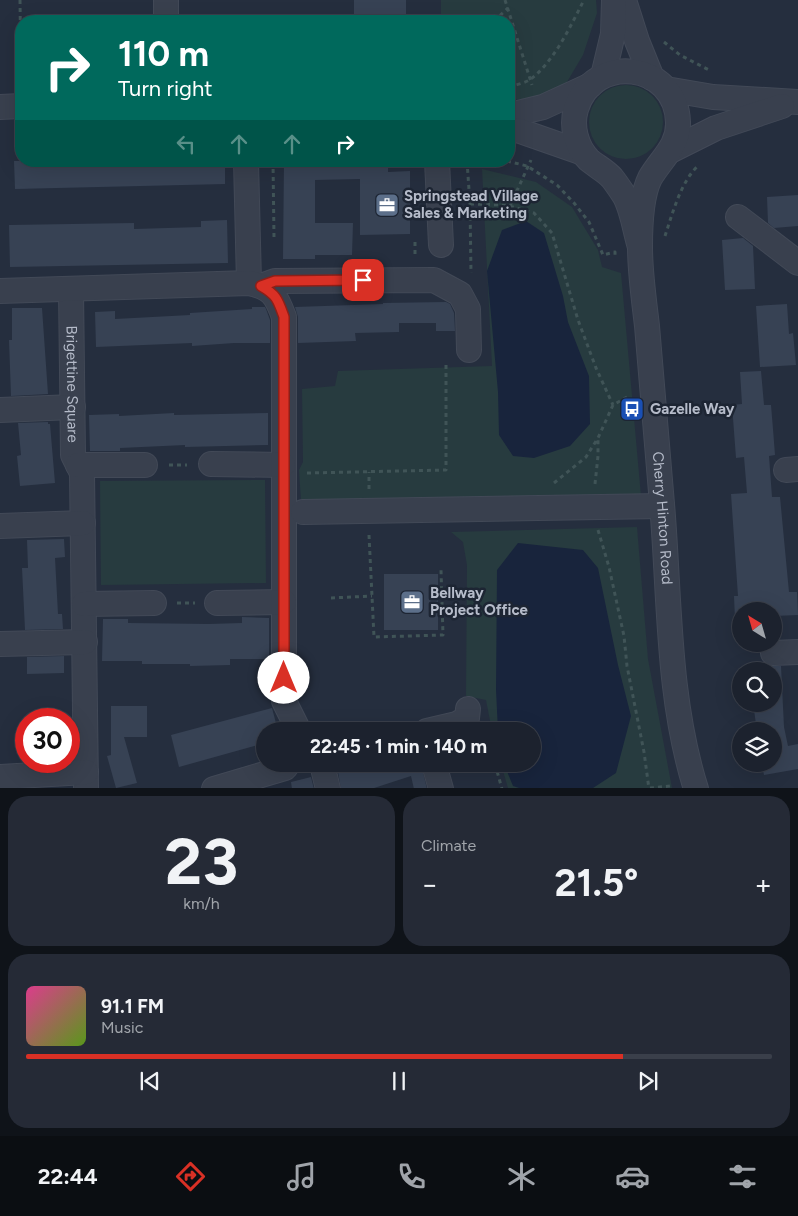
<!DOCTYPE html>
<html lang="en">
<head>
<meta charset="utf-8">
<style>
	body { margin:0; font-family:Figtree,sans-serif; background:#252a36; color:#f1f3f6; height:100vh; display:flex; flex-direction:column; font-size:19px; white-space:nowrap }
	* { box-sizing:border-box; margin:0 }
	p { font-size:16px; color:#a0a4aa }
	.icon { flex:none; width:28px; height:28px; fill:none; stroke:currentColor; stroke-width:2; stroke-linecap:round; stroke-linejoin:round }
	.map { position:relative; height:788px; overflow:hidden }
	.drawer { display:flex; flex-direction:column; gap:8px; padding:8px; background:#0f1319; flex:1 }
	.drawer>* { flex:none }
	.banner { position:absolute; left:15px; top:15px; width:500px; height:152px; border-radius:20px; box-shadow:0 5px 20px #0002,0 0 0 1px #3a3f4a; background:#00695c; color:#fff; overflow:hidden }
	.needle { width:32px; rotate:323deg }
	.tools { position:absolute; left:732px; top:602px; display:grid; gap:10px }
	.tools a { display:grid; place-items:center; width:50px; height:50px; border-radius:50%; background:#1c222e; box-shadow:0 5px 20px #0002,0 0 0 1px #3a3f4a; font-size:25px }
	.speed { position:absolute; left:15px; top:708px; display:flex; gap:10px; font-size:25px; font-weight:700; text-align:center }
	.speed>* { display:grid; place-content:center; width:65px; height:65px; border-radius:50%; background:#1c222e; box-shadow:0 5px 20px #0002,0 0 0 1px #3a3f4a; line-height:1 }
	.speed .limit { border:8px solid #d22; background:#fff; color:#111 }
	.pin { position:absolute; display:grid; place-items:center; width:42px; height:42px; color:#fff; margin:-21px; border-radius:10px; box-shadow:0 2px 8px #0006 }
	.me { position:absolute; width:55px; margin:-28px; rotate:0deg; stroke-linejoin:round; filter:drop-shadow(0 0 4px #0008) }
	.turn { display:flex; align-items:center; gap:18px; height:105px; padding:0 20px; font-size:22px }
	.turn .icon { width:65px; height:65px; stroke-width:2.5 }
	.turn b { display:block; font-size:35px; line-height:42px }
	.lanes { display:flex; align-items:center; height:48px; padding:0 20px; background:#0003; justify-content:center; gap:25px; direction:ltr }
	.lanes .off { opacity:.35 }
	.big { font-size:38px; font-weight:700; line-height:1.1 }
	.drawer .card { flex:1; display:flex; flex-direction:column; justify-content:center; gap:8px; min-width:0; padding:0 18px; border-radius:20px; background:#252a36 }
	.drawer .dial { align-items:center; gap:0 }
	.dial b { font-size:65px; line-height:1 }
	.song { display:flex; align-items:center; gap:15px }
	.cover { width:60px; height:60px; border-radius:8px; background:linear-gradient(135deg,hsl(330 70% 55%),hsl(90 70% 35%)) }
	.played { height:5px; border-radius:2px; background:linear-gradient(90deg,#d93025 80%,#3a3f4a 80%) }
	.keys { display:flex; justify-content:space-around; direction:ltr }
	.heat { display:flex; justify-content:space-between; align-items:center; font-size:28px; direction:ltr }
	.drawer .tiles { flex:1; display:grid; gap:8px; grid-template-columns:1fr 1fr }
	.card:last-child { grid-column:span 2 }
	.trip { position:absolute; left:256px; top:722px; width:285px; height:50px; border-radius:25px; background:#1c222e; box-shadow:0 5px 20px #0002,0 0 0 1px #3a3f4a; font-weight:700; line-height:50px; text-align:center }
	.dock { display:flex; height:80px; justify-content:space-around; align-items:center; background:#0b0e12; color:#a0a4aa }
	.dock .icon { width:35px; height:35px }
	.dock .on { color:#d93025 }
	.dock b { font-size:22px; color:#f1f3f6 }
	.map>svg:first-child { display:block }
	.green { fill:#273b3f }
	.water { fill:#18243c }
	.building { fill:#374254 }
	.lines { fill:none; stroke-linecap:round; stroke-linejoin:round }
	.minor-casing { stroke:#424957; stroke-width:26 }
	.path { stroke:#405457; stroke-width:3; stroke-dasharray:4 4; stroke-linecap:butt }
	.minor { stroke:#39404e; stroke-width:24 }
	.route-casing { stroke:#8d1f18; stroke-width:12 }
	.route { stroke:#d93025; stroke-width:9 }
	.labels { text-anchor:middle; stroke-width:5; stroke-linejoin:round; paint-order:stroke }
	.poi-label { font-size:15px; font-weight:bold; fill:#b5bbc9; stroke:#1d2533; text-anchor:start }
	.street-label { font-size:15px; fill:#b5bbc9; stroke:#1d2533 }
</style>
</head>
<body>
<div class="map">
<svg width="798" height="789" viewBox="0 0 798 789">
	<rect width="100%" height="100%" fill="#252e3e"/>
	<path class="green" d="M441 0H596L597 13 583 55 564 87 529 100 509 99V21H441Z
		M589 122a37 37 0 1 1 74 0a37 37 0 1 1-74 0Z
		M482 169 536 182 572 207 598 250 602 267 621 273 641 496 301 501 299 470 303 462 302 389 335 386 338 371 492 366Z
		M265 480 266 583 101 585 100 481Z
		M637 527 648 659 672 788H508L501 764H532V731H492L486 700 466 696 467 565 463 542 451 532Z"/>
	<path class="water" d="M526 221 544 233 563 296 568 322 589 376 590 424 570 446 534 458 513 456 499 435 498 392 487 271 502 230Z
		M518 543 583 550 598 568 618 665 631 716 616 773 593 788H519L513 786 504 764H532V731H498L496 690 497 570Z"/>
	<path class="building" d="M354 0H406V21H354Z
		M14 161H225V184L15 189Z
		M284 161H388V172L410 171V234L360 235V179L315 180V223H353L352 255H315V259H283Z
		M798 195V226L774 228 768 223 767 197Z
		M227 220 228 263 10 267 9 225 134 223V229L201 227V221Z
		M743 238 753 246 755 289 725 290 722 240Z
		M446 302 450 304 454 313 455 331H436V323H399V332L355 333 356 341 298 343V317L295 307 383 304V303Z
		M787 304 789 334 793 333 796 365 760 367 756 306Z
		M252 307H265L266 309 270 320V343H234L192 346V343L96 347 95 312 115 311V319L190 315V313L252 309Z
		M12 308H42L48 394 11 396 9 340H12Z
		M761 371 764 405H771L773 429 775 455 769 456 772 497H780L789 592H797L798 615 774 616V611H741V619H735L734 596H738L731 494 747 493 744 457 736 458 732 405 742 404 740 372Z
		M174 413V415L268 413V445L185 447V445L120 448V451H90L89 415 119 414V416Z
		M48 422V424H50L55 483 20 486 17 456 21 455 18 423Z
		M64 539 65 557 55 558 58 614H62L63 629 25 630 22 568H28L27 540Z
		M384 574H438V630H384Z
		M242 617 269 618V659H230V665L190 666V664H142V661H102L103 619H128V623L209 624 242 623Z
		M64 656V673L27 674V657Z
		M766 665 781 666 784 727 788 746 798 744V769L764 775 762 764H774V731H757L754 710 748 711 747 704H774V671H746L745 666Z
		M111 706H147V737H124L137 783 116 788 107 756 111 755Z
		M272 708 278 731H265V743L179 767 171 735Z
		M345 764H421L427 789H414L411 776 371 789H341L337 766Z
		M311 777 314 789H292L291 782Z"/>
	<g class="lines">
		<g class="minor-casing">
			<g id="minor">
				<path d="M166 0V21"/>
				<path d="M624 0 637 41 652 78"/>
				<path d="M603 76 613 34 614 0"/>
				<path d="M666 89 713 97 798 102"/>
				<path d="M0 107 21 106"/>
				<path d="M509 115 543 107 591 85"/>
				<path d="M509 129 520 131 583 153"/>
				<path d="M670 151 716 128 782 106"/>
				<path d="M246 161 249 283"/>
				<path d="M437 161 441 245"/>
				<path d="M738 217 798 263"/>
				<path id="s1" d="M640 247C635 231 632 208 624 195 620 189 616 183 612 178 606 171 596 166 589 160 576 147 571 126 576 109 593 52 676 62 678 122 679 146 661 159 650 178 641 196 640 227 640 247 640 273 644 300 647 326 652 385 657 444 662 504 670 598 667 697 696 789"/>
				<path d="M261 286 275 281 434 280 460 294 468 309 469 350"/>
				<path id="s2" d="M71 290 73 455 82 473 86 789"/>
				<path d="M0 291 249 283C272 288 276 295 284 317V701L299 731"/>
				<path d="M0 410 73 407"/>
				<path d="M211 464 283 465"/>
				<path d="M78 465H145"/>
				<path d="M786 470 798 469"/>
				<path d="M303 512 662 506"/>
				<path d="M0 526 83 523"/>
				<path d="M217 603 284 602"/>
				<path d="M84 604 154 603"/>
				<path d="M0 644 85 642"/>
				<path d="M773 653 798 652"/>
				<path d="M427 731 457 724 467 718 468 709"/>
				<path d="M322 764 328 789"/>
				<path d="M434 764 441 789"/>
				<path d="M0 777 86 772"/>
				<path d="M214 789 285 768 288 764"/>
			</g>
		</g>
		<path class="path" d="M20 0 21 82
			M505 0 532 85
			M494 21 508 8
			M664 42 680 55 709 70
			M509 87C516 85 525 83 531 79 555 60 570 27 584 0
			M273 161 274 238
			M467 161 470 204 471 273
			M507 161 527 166 557 185 574 203 589 222 603 255 615 252V255
			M470 204 506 205 534 213 552 233 578 320 596 368 613 405
			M510 206 531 160
			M665 236C672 215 681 181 698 166
			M415 242V258
			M169 465H187
			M307 473 446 470V365H450
			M554 483 586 457 598 438 613 405 629 396
			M595 484 598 456V438
			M369 489V472
			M598 530 609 567 624 636 627 666 644 752 649 789
			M369 535 374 637 443 635 441 570
			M331 598 372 596
			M177 603H195
			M495 764 502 789
			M650 788 671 786"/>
		<use href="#minor" class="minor"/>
	</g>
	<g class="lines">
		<g class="route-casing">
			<path id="route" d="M284 678V317C278 300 277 295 261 286L275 281 363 280"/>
		</g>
		<use href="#route" class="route"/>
	</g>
	<defs>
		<g id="office-square" transform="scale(1.25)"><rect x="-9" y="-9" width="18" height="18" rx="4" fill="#5c6f8a" stroke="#1d2533"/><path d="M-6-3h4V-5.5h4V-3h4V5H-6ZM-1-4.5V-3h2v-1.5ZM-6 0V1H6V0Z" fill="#fff"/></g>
		<g id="bus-square" transform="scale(1.25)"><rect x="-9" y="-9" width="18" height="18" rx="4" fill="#1a4fb4" stroke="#1d2533"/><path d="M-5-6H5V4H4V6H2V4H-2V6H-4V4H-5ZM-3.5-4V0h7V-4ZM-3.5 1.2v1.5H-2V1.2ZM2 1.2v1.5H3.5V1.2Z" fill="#fff"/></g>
	</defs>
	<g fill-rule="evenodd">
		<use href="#office-square" x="387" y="205"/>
		<use href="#bus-square" x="632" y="409"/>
		<use href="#office-square" x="412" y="602"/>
	</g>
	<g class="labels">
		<g class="poi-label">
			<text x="404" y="201">Springstead Village<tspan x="404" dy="17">Sales &amp; Marketing</tspan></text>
			<text x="650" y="414">Gazelle Way</text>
			<text x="430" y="598">Bellway<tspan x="430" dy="17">Project Office</tspan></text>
		</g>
		<g class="street-label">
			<text dy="5" stroke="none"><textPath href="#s2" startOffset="94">Brigettine Square</textPath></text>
			<text dy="5" stroke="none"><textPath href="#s1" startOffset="714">Cherry Hinton Road</textPath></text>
		</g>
	</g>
</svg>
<div class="tools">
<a><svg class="needle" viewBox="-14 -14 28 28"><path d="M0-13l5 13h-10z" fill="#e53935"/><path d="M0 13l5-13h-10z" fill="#a0a4aa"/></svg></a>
<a><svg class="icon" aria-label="search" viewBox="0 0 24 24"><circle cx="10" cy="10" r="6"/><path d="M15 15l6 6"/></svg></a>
<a><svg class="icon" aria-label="layers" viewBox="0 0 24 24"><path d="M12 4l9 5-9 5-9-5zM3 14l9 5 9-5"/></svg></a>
</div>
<div class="speed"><div class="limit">30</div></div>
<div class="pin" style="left:363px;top:280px;background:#d93025"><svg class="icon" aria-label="arrive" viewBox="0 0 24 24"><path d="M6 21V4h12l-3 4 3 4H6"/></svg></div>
<svg class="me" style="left:284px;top:678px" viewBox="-20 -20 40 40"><circle r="19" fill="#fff"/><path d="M0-13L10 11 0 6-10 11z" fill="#d93025"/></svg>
<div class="trip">22:45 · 1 min · 140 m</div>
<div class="banner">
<div class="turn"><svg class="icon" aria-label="right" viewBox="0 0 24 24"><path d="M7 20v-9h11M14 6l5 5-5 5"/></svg><div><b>110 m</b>Turn right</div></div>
<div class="lanes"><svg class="icon off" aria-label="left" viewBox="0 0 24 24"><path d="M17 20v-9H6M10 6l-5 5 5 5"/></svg><svg class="icon off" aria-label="ahead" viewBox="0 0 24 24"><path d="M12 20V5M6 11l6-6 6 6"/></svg><svg class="icon off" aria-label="ahead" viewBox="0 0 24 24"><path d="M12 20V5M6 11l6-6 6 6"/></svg><svg class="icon" aria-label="right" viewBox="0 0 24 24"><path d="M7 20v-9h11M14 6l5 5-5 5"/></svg></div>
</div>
</div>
<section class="drawer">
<div class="tiles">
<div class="card dial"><b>23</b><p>km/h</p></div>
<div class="card"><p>Climate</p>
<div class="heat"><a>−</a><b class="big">21.5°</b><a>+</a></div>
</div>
<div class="card">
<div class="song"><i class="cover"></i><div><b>91.1 FM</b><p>Music</p></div></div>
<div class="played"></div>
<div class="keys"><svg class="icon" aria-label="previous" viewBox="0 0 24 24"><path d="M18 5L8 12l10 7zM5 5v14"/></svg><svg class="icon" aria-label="pause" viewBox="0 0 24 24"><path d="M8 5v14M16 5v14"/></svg><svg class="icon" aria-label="next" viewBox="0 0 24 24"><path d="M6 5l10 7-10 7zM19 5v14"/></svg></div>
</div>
</div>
</section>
<nav class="dock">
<b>22:44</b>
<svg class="icon on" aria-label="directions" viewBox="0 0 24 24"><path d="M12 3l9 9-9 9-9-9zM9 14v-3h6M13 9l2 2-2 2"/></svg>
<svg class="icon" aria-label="music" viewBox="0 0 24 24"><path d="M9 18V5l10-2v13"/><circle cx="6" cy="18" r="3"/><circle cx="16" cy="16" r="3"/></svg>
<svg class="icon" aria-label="phone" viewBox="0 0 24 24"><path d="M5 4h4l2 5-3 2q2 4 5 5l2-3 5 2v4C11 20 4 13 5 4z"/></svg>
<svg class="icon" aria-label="climate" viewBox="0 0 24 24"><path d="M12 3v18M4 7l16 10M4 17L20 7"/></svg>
<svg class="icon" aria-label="car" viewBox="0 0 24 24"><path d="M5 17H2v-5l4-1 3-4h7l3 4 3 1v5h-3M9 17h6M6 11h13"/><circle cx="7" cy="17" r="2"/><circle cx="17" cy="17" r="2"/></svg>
<svg class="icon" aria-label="filters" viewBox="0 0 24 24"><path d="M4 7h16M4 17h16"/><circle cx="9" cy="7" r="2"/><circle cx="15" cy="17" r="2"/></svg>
</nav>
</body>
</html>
